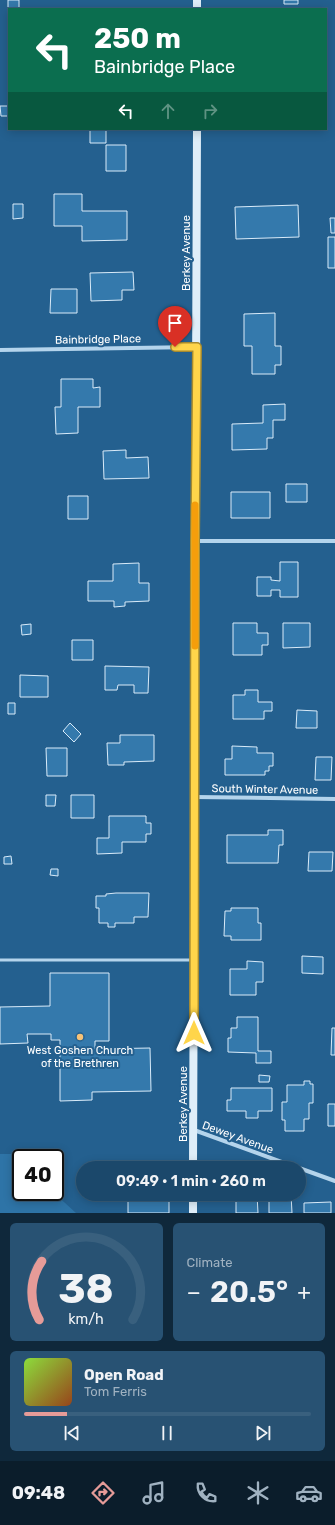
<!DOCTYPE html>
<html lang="en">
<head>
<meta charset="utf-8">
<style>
	body { margin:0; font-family:Rubik,sans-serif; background:#285273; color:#f1f3f6; height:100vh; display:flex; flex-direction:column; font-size:15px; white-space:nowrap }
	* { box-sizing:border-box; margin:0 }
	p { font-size:13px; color:#a0b2c1 }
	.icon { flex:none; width:22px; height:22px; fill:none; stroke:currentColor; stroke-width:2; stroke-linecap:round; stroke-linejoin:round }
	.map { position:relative; height:1213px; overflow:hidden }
	.sheet { display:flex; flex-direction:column; gap:10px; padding:10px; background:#0f283b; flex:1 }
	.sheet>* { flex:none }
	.top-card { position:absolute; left:8px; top:8px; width:319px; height:122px; border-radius:0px; box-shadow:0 2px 10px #0003,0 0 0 1px #39607e; background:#0b6e4f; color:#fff; overflow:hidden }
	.speed { position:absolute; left:12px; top:1149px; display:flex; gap:8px; font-size:20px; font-weight:700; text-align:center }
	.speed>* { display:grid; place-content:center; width:52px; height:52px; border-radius:50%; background:#1b486b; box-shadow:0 2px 10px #0003,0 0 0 1px #39607e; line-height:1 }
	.speed .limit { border:2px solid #111; border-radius:6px; background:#fff; color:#111 }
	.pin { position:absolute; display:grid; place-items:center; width:34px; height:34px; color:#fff; margin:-41px -17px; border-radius:50% 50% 50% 0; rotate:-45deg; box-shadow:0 0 4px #0007 }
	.pin .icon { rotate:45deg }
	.me { position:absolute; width:44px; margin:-22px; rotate:0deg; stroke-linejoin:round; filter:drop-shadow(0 0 3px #0008) }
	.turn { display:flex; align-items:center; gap:14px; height:84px; padding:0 20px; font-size:18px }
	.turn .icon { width:52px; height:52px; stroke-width:2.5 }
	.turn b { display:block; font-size:28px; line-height:34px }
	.lanes { display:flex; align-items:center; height:38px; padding:0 20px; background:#0003; justify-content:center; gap:20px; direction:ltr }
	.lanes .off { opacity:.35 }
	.big { font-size:30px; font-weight:600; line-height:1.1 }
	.sheet .widget { flex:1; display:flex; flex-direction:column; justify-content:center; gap:6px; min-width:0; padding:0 14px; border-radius:6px; background:#285273 }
	.sheet .dial { align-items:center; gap:0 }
	.dial svg { height:104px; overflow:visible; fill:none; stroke:#39607e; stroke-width:7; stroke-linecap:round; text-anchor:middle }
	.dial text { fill:#f1f3f6; stroke:none }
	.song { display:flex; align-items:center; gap:12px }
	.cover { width:48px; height:48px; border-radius:6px; background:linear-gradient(135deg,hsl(90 70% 55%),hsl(20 70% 35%)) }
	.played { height:4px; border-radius:2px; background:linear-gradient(90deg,#e69b98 15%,#39607e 15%) }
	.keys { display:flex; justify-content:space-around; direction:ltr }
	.heat { display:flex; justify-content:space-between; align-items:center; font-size:22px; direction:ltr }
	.sheet .tiles { flex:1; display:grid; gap:10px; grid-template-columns:1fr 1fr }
	.widget:last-child { grid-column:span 2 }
	.trip { position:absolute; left:76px; top:1161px; width:230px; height:40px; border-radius:20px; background:#1b486b; box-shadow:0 2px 10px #0003,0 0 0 1px #39607e; font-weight:600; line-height:40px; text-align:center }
	.dock { display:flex; height:64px; justify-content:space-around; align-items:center; background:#0b1d2b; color:#a0b2c1 }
	.dock .icon { width:28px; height:28px }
	.dock .active { color:#e69b98 }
	.dock b { font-size:18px; color:#f1f3f6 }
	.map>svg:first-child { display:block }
	.green { fill:#2e74a7 }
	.building { fill:#3479ac; stroke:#d9ebf9 }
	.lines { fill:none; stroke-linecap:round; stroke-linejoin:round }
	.lane { stroke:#b4d4ec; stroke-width:3 }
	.street { stroke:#b4d4ec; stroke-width:4 }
	.secondary { stroke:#dfeef9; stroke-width:8 }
	.route-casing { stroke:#a68a30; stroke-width:10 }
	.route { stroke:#ffd54a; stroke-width:7 }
	.slow { stroke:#f59e0b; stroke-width:7 }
	.poi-dot { fill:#f6c277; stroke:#24608f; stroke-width:1.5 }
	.labels { text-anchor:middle; stroke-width:4; stroke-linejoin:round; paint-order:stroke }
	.street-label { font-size:11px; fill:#fff; stroke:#24608f }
	.poi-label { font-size:11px; fill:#fff; stroke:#24608f }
</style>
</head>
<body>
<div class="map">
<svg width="335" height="1213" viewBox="0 0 335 1213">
	<rect width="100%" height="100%" fill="#24608f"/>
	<path class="green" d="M0 1154H27L29 1158H21V1192H53L76 1213H0Z"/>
	<path class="building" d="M8 0H19V9H9L8 14Z
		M284 0H298V4H284Z
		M0 106H9V116H1Z
		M90 129H106V143H90Z
		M106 145H126V171H106Z
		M54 194H82V211H127V240L82 241V226H54Z
		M13 204H23V218L13 219Z
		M298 205 299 237 236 239 235 207Z
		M330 218H335V233H331Z
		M328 237H335V268H328Z
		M133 272 134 290H122V300L91 301 90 273Z
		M51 289H77V313H50Z
		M275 313V346H281V365H275V374H252V346H244V314Z
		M61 379H93V388L100 387V407H78V433L56 434 55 407H61Z
		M285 404V420H273V438H267V449L232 450V424L263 423V405Z
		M126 450V458L148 457 149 478 104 479 103 451Z
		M286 484H307V502H286Z
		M231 492H270V518H231Z
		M68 496H88V519H68Z
		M280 562H298V597H280V590H271V596H257V577H271V580L280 581Z
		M139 563V583H149V601L125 602V606L114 607V601H88V581H113V564Z
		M233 623H257V633H268V645H262V655H233Z
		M283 623H310V647L283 648Z
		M31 624V634L22 635 21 625Z
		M72 640H93V660H72Z
		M105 666 149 667 148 693H134V685H118L117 690H105Z
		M20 675 48 676V697H20Z
		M245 690H258V702H272V711H264V719H233V695H245Z
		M8 703H15V714H8Z
		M297 710 317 711V728H296Z
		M70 723 81 734 74 742 63 731Z
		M120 735H154V761L124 762V765H108L107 743H120Z
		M232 746 257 747V753H273V766H269V771H265V775H225V759H232Z
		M46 748H67V776H47Z
		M316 757H332L331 780H315Z
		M46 795H56L55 806H46Z
		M71 795H94V818H71Z
		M109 816H146V823H151V834H146V842H122V853L97 854V838H109Z
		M268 830H283V845H279L278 863H227V835H268Z
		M309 852H333L332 871H308Z
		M11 856 12 864H4V857Z
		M51 869H58V876L50 875Z
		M116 893H149L148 917H134V923H115V927H108V923H99V908H96V896H106V894Z
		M231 908H258V923H261V940H231V936H224L225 911H231Z
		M302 956 323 957V974L302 973Z
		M247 961 263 962V982H256V995H230V969H247Z
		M50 973H109V1041H95V1049L150 1048 151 1091 92 1092V1100L60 1101V1040H51V1034H27L28 1043 0 1044V1007L50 1006Z
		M237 1017H258V1051H271V1063H256V1053L228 1052V1038H231V1028H237Z
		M332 1028H335V1055H331Z
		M259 1075 270 1076 269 1082H259Z
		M304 1081H310V1084H313V1103H309V1119H304V1131H285V1120H282V1102H287V1085H304Z
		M231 1088H272V1111H258V1118H246V1111H227V1100H231Z
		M328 1104H335V1126H328Z
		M128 1194H169V1213H128Z
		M236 1194H257L258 1213H236Z
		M269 1194H291L292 1213H269Z
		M331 1202V1213H304V1203Z"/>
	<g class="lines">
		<path class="lane" d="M0 960H192"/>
		<path class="street" d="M0 350 197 347
			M195 541H335
			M195 797 335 799
			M194 1130 298 1168
			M299 1168 335 1181"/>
		<path class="secondary" d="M197 0V9
			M193 1168 197 129
			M193 1213V1194"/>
	</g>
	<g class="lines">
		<g class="route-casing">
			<path id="route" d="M175 347H197L195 541 194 1033"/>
		</g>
		<use href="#route" class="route"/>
		<path class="slow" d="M195 646V505"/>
	</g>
	<circle class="poi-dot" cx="80" cy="1037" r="4"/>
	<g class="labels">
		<g class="street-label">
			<text transform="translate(186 253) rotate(-90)" y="4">Berkey Avenue</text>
			<text transform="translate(98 339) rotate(-1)" y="4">Bainbridge Place</text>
			<text transform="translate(265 789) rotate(1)" y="4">South Winter Avenue</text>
			<text transform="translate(183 1104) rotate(-90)" y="4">Berkey Avenue</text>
			<text transform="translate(238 1137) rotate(20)" y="4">Dewey Avenue</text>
		</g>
		<g class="poi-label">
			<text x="80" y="1054">West Goshen Church<tspan x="80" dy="13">of the Brethren</tspan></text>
		</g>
	</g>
</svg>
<div class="speed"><div class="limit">40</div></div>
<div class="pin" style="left:175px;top:347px;background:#d93025"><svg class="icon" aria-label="arrive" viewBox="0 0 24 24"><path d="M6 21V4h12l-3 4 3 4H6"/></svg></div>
<svg class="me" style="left:194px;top:1033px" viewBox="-20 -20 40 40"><path d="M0-17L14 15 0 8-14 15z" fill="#ffd54a" stroke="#fff" stroke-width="4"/></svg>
<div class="trip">09:49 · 1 min · 260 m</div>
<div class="top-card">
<div class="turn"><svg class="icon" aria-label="left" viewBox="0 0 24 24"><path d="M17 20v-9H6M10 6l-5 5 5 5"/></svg><div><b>250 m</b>Bainbridge Place</div></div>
<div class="lanes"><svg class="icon" aria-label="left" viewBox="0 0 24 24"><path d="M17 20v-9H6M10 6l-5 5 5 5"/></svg><svg class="icon off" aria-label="ahead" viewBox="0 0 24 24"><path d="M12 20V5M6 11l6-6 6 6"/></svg><svg class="icon off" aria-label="right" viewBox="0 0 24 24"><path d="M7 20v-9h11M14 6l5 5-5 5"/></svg></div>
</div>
</div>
<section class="sheet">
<div class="tiles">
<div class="widget dial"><svg viewBox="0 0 100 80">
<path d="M14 69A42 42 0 1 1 86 69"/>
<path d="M14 69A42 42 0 0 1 16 24" stroke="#e69b98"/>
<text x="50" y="56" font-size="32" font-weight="700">38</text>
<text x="50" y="72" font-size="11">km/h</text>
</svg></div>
<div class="widget"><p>Climate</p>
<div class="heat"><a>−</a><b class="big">20.5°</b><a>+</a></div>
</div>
<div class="widget">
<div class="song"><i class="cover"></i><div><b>Open Road</b><p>Tom Ferris</p></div></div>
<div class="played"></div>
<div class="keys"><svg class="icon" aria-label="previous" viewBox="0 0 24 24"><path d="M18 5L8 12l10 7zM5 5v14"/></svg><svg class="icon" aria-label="pause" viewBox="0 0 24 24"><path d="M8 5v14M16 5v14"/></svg><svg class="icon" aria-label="next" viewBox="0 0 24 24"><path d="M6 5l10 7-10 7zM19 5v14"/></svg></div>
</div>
</div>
</section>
<nav class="dock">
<b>09:48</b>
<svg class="icon active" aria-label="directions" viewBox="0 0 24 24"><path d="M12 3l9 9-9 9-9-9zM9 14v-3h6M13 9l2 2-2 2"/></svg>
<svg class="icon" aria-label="music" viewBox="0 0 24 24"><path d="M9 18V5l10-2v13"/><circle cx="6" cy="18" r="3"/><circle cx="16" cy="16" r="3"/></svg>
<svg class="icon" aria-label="phone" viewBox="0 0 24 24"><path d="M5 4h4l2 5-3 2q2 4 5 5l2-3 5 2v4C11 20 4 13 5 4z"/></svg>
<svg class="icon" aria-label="climate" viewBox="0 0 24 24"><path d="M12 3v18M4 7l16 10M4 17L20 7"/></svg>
<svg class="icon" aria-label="car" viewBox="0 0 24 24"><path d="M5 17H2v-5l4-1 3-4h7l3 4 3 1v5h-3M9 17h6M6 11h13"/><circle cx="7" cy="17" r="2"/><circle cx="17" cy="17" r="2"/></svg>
</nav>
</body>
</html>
